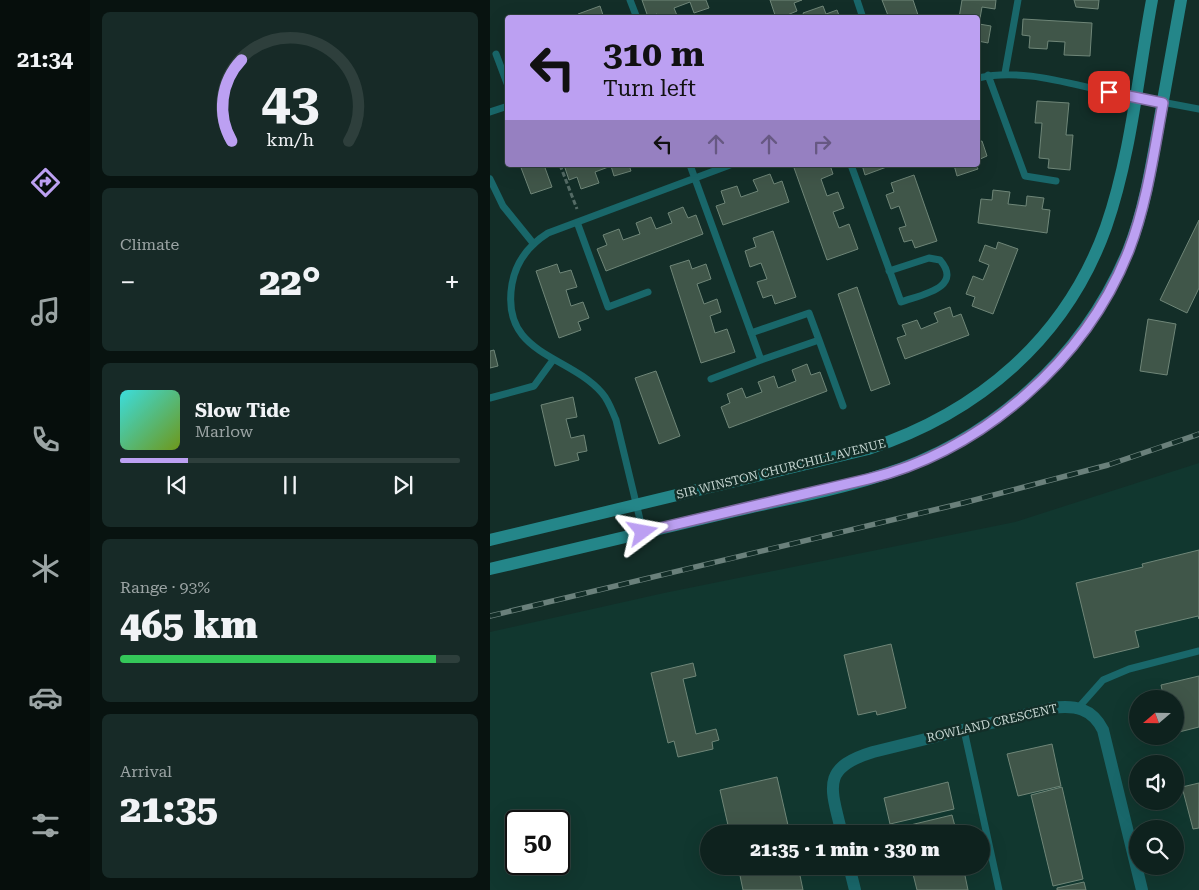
<!DOCTYPE html>
<html lang="en">
<head>
<meta charset="utf-8">
<style>
	body { margin:0; font-family:"Roboto Serif",serif; background:#172a27; color:#f1f3f6; height:100vh; display:flex; flex-direction:column; font-size:19px; white-space:nowrap }
	* { box-sizing:border-box; margin:0 }
	p { font-size:16px; color:#9ba4a4 }
	.icon { flex:none; width:28px; height:28px; fill:none; stroke:currentColor; stroke-width:2; stroke-linecap:round; stroke-linejoin:round }
	.map { position:relative; flex:1; overflow:hidden }
	.panel { display:flex; flex-direction:column; gap:12px; padding:12px; background:#081310; width:400px }
	.panel>* { flex:none }
	.hud { position:absolute; left:15px; top:15px; width:475px; height:152px; border-radius:5px; box-shadow:0 5px 20px #0002,0 0 0 1px #2e3f3c; background:#bca0f2; color:#111; overflow:hidden }
	.needle { width:32px; rotate:250deg }
	.controls { position:absolute; left:639px; top:690px; display:grid; gap:10px }
	.controls a { display:grid; place-items:center; width:55px; height:55px; border-radius:50%; background:#0e221e; box-shadow:0 5px 20px #0002,0 0 0 1px #2e3f3c; font-size:25px }
	.speed { position:absolute; left:15px; top:810px; display:flex; gap:10px; font-size:25px; font-weight:700; text-align:center }
	.speed>* { display:grid; place-content:center; width:65px; height:65px; border-radius:50%; background:#0e221e; box-shadow:0 5px 20px #0002,0 0 0 1px #2e3f3c; line-height:1 }
	.speed .limit { border:2px solid #111; border-radius:8px; background:#fff; color:#111 }
	.pin { position:absolute; display:grid; place-items:center; width:42px; height:42px; color:#fff; margin:-21px; border-radius:10px; box-shadow:0 2px 8px #0006 }
	.me { position:absolute; width:55px; margin:-28px; rotate:77deg; stroke-linejoin:round; filter:drop-shadow(0 0 4px #0008) }
	.turn { display:flex; align-items:center; gap:18px; height:105px; padding:0 15px; font-size:22px }
	.turn .icon { width:65px; height:65px; stroke-width:2.5 }
	.turn b { display:block; font-size:35px; line-height:42px }
	.lanes { display:flex; align-items:center; height:48px; padding:0 15px; background:#0003; justify-content:center; gap:25px; direction:ltr }
	.lanes .off { opacity:.35 }
	.big { font-size:38px; font-weight:800; line-height:1.1 }
	.panel .tile { flex:1; display:flex; flex-direction:column; justify-content:center; gap:8px; min-width:0; padding:0 18px; border-radius:8px; background:#172a27 }
	.panel .dial { align-items:center; gap:0 }
	.dial svg { height:130px; overflow:visible; fill:none; stroke:#2e3f3c; stroke-width:7; stroke-linecap:round; text-anchor:middle }
	.dial text { fill:#f1f3f6; stroke:none }
	.song { display:flex; align-items:center; gap:15px }
	.cover { width:60px; height:60px; border-radius:8px; background:linear-gradient(135deg,hsl(180 70% 55%),hsl(80 70% 35%)) }
	.played { height:5px; border-radius:2px; background:linear-gradient(90deg,#bca0f2 20%,#2e3f3c 20%) }
	.keys { display:flex; justify-content:space-around; direction:ltr }
	.heat { display:flex; justify-content:space-between; align-items:center; font-size:28px; direction:ltr }
	.charge { height:8px; border-radius:4px; background:linear-gradient(90deg,#34c759 93%,#2e3f3c 0) }
	.trip { position:absolute; left:210px; top:825px; width:290px; height:50px; border-radius:25px; background:#0e221e; box-shadow:0 5px 20px #0002,0 0 0 1px #2e3f3c; font-weight:800; line-height:50px; text-align:center }
	main { display:flex; flex:1; min-height:0 }
	.menu { display:flex; flex-direction:column; width:90px; justify-content:space-around; align-items:center; background:#060e0c; color:#9ba4a4 }
	.menu .icon { width:35px; height:35px }
	.menu .current { color:#bca0f2 }
	.menu b { font-size:22px; color:#f1f3f6 }
	.map>svg:first-child { display:block }
	.built { fill:#11372f; fill-rule:evenodd }
	.building { fill:#405649; stroke:#6f8678 }
	.lines { fill:none; stroke-linecap:round; stroke-linejoin:round }
	.path { stroke:#546b65; stroke-width:3; stroke-dasharray:5 2.5; stroke-linecap:butt }
	.service { stroke:#19676a; stroke-width:7 }
	.minor { stroke:#19676a; stroke-width:12 }
	.secondary { stroke:#248689; stroke-width:12 }
	.rail-casing { stroke:#6a807b; stroke-width:5.5 }
	.rail { stroke:#132e28; stroke-width:4; stroke-dasharray:11; stroke-linecap:butt }
	.route-casing { stroke:#7a689d; stroke-width:12 }
	.route { stroke:#bca0f2; stroke-width:9 }
	.labels { text-anchor:middle; stroke-width:5; stroke-linejoin:round; paint-order:stroke }
	.street-label { font-size:12px; fill:#c7d7d3; stroke:#132e28 }
</style>
</head>
<body>
<main>
<nav class="menu">
<b>21:34</b>
<svg class="icon current" aria-label="directions" viewBox="0 0 24 24"><path d="M12 3l9 9-9 9-9-9zM9 14v-3h6M13 9l2 2-2 2"/></svg>
<svg class="icon" aria-label="music" viewBox="0 0 24 24"><path d="M9 18V5l10-2v13"/><circle cx="6" cy="18" r="3"/><circle cx="16" cy="16" r="3"/></svg>
<svg class="icon" aria-label="phone" viewBox="0 0 24 24"><path d="M5 4h4l2 5-3 2q2 4 5 5l2-3 5 2v4C11 20 4 13 5 4z"/></svg>
<svg class="icon" aria-label="climate" viewBox="0 0 24 24"><path d="M12 3v18M4 7l16 10M4 17L20 7"/></svg>
<svg class="icon" aria-label="car" viewBox="0 0 24 24"><path d="M5 17H2v-5l4-1 3-4h7l3 4 3 1v5h-3M9 17h6M6 11h13"/><circle cx="7" cy="17" r="2"/><circle cx="17" cy="17" r="2"/></svg>
<svg class="icon" aria-label="filters" viewBox="0 0 24 24"><path d="M4 7h16M4 17h16"/><circle cx="9" cy="7" r="2"/><circle cx="15" cy="17" r="2"/></svg>
</nav>
<section class="panel">
<div class="tile dial"><svg viewBox="0 0 100 80">
<path d="M14 69A42 42 0 1 1 86 69"/>
<path d="M14 69A42 42 0 0 1 20 19" stroke="#bca0f2"/>
<text x="50" y="56" font-size="32" font-weight="700">43</text>
<text x="50" y="72" font-size="11">km/h</text>
</svg></div>
<div class="tile"><p>Climate</p>
<div class="heat"><a>−</a><b class="big">22°</b><a>+</a></div>
</div>
<div class="tile">
<div class="song"><i class="cover"></i><div><b>Slow Tide</b><p>Marlow</p></div></div>
<div class="played"></div>
<div class="keys"><svg class="icon" aria-label="previous" viewBox="0 0 24 24"><path d="M18 5L8 12l10 7zM5 5v14"/></svg><svg class="icon" aria-label="pause" viewBox="0 0 24 24"><path d="M8 5v14M16 5v14"/></svg><svg class="icon" aria-label="next" viewBox="0 0 24 24"><path d="M6 5l10 7-10 7zM19 5v14"/></svg></div>
</div>
<div class="tile"><p>Range · 93%</p><b class="big">465 km</b><div class="charge"></div></div>
<div class="tile"><p>Arrival</p><b class="big">21:35</b></div>
</section>
<div class="map">
<svg width="709" height="890" viewBox="0 0 709 890">
	<rect width="100%" height="100%" fill="#132e28"/>
	<path class="built" d="M709 463V890H0V632L174 593 525 522ZM648 699H685V736H648ZM648 764H685V801H648ZM26 821H69V864H26ZM648 829H685V866H648ZM219 834H491V866H219Z"/>
	<path class="building" d="M152 0H216L219 8 204 13 200 2 184 8 188 18H168L167 14 158 17Z
		M280 0H312L304 3 307 11 290 18H286Z
		M392 0H423L429 18H399Z
		M472 0H506L505 9 492 7 489 24 501 26 498 43 488 41V18H469Z
		M584 0H609L608 9 586 7Z
		M110 6 114 18H89L88 14Z
		M333 6 336 14 347 10 350 18H315L313 13Z
		M533 19 602 23 600 56 574 55 575 42 558 41 557 49 539 48 540 36 532 35Z
		M547 101 579 103 576 135H583L580 170 558 168 559 159 549 158 552 123H545Z
		M492 141 497 156 488 160V142Z
		M30 165H54L62 187 41 194Z
		M74 165H139L141 171 124 176 121 166 105 172 109 183 91 189 87 177 79 180Z
		M303 165H340L343 174 331 179 337 196 348 192 354 208 343 212 349 228 359 224 368 249 337 260Z
		M372 165H402L375 175Z
		M464 165H486L488 169 467 176Z
		M280 174 284 184 292 181 299 202 233 225 226 206 235 203 231 191 247 186 251 197 268 191 263 180Z
		M424 175 447 241 425 248 422 240 414 242 409 228 416 226 409 206 401 209 396 195 404 192 401 183Z
		M503 190 520 192 518 204 536 206 537 196 554 198 552 209 560 210 557 233 488 223 491 199 502 200Z
		M193 207 198 218 206 215 213 234 116 271 107 249 117 245 113 235 129 229 133 240 150 234 146 223 161 217 166 229 182 223 178 213Z
		M709 220V288L697 313 670 300Z
		M283 231 306 297 285 304 282 295 273 298 267 282 277 279 271 263 260 267 255 251 266 247 263 238Z
		M508 242 528 249 503 314 482 306 485 297 476 294 483 276 493 280 499 265 489 261 495 245 506 249Z
		M199 260 202 269 216 264 221 279 207 284 214 304 227 299 231 312 220 316 225 333 237 329 245 352 211 363 180 266Z
		M67 264 70 273 81 270 87 287 76 290 81 306 93 302 99 318 88 322 91 330 69 338 46 271Z
		M367 287 400 384 381 391 348 294Z
		M460 307 463 317 471 314 479 335 415 359 407 338 416 335 412 325 427 320 431 329 448 322 444 313Z
		M658 319 686 324 677 375 650 371Z
		M4 350 8 366 0 368V351Z
		M317 364 321 375 330 372 337 391 239 428 231 407 240 403 237 394 252 388 256 398 272 392 268 382 284 376 288 388 306 381 302 370Z
		M166 371 190 436 169 444 145 378Z
		M83 397 87 417 76 419 81 438 94 435 97 451 87 453 89 460 65 466 51 405Z
		M709 550V619L708 616 645 631 649 647 604 658 586 583 653 567 652 564Z
		M401 644 416 708 387 715 386 711 368 715 354 655Z
		M203 663 206 676 193 679 206 734 226 729 229 740 222 742 223 749 188 757 184 741 178 743 161 673Z
		M709 676V727L685 733V699H674L671 685Z
		M562 744 571 786 528 796 517 754Z
		M287 777 300 834H240L230 790Z
		M458 782 464 809 400 824 394 798Z
		M709 783V828L703 829 692 787Z
		M572 787 593 879 563 886 541 795Z
		M462 815 467 834H413L412 827Z
		M248 866H308L313 890H253Z
		M421 866H473L478 890H427Z
		M594 882 596 890H567V888Z"/>
	<g class="lines">
		<path class="path" d="M70 165 87 209"/>
		<path class="service" d="M140 0 147 18
			M367 0 373 18
			M6 54 18 86
			M515 73 528 0
			M498 75 535 176 566 181
			M488 78C531 68 576 83 619 92
			M645 97 709 109
			M0 112 18 106
			M200 165 271 360 329 340 319 313 261 333
			M361 165 411 302C430 295 474 288 450 260L439 258 399 271
			M0 179 13 206 43 243
			M87 222 118 307 158 292
			M329 340 353 406
			M221 379 271 360
			M0 398 44 386 63 360
			M153 532 126 420C122 411 119 401 112 393 78 354 10 355 22 284 26 261 39 245 58 233L240 165
			M589 707 613 680 639 669 709 651
			M474 730 509 890"/>
		<path class="minor" d="M619 92 645 97
			M352 834C341 788 330 768 383 752L562 708C585 705 602 708 613 730L652 890
			M359 866 365 890"/>
		<path class="secondary" d="M0 540 378 449C488 413 576 339 616 227 641 155 648 75 662 0
			M0 569C82 549 164 530 245 511 294 499 345 491 392 475 502 441 594 357 638 251 653 214 660 174 667 134 675 89 683 45 691 0"/>
		<g class="rail-casing">
			<path id="rail" d="M0 616 473 503 618 465 709 434"/>
		</g>
		<use href="#rail" class="rail"/>
	</g>
	<g class="lines">
		<g class="route-casing">
			<path id="route" d="M153 532 378 479C492 451 596 360 639 250 657 203 664 152 673 103L619 92"/>
		</g>
		<use href="#route" class="route"/>
	</g>
	<g class="labels">
		<g class="street-label">
			<text transform="translate(291 469) rotate(-14)" y="4">SIR WINSTON CHURCHILL AVENUE</text>
			<text transform="translate(502 723) rotate(-13)" y="4">ROWLAND CRESCENT</text>
		</g>
	</g>
</svg>
<div class="controls">
<a><svg class="needle" viewBox="-14 -14 28 28"><path d="M0-13l5 13h-10z" fill="#e53935"/><path d="M0 13l5-13h-10z" fill="#9ba4a4"/></svg></a>
<a><svg class="icon" aria-label="sound" viewBox="0 0 24 24"><path d="M4 9h4l5-4v14l-5-4H4zM17 9q2 3 0 6"/></svg></a>
<a><svg class="icon" aria-label="search" viewBox="0 0 24 24"><circle cx="10" cy="10" r="6"/><path d="M15 15l6 6"/></svg></a>
</div>
<div class="speed"><div class="limit">50</div></div>
<div class="pin" style="left:619px;top:92px;background:#d93025"><svg class="icon" aria-label="arrive" viewBox="0 0 24 24"><path d="M6 21V4h12l-3 4 3 4H6"/></svg></div>
<svg class="me" style="left:153px;top:532px" viewBox="-20 -20 40 40"><path d="M0-17L14 15 0 8-14 15z" fill="#bca0f2" stroke="#fff" stroke-width="4"/></svg>
<div class="trip">21:35 · 1 min · 330 m</div>
<div class="hud">
<div class="turn"><svg class="icon" aria-label="left" viewBox="0 0 24 24"><path d="M17 20v-9H6M10 6l-5 5 5 5"/></svg><div><b>310 m</b>Turn left</div></div>
<div class="lanes"><svg class="icon" aria-label="left" viewBox="0 0 24 24"><path d="M17 20v-9H6M10 6l-5 5 5 5"/></svg><svg class="icon off" aria-label="ahead" viewBox="0 0 24 24"><path d="M12 20V5M6 11l6-6 6 6"/></svg><svg class="icon off" aria-label="ahead" viewBox="0 0 24 24"><path d="M12 20V5M6 11l6-6 6 6"/></svg><svg class="icon off" aria-label="right" viewBox="0 0 24 24"><path d="M7 20v-9h11M14 6l5 5-5 5"/></svg></div>
</div>
</div>
</main>
</body>
</html>
